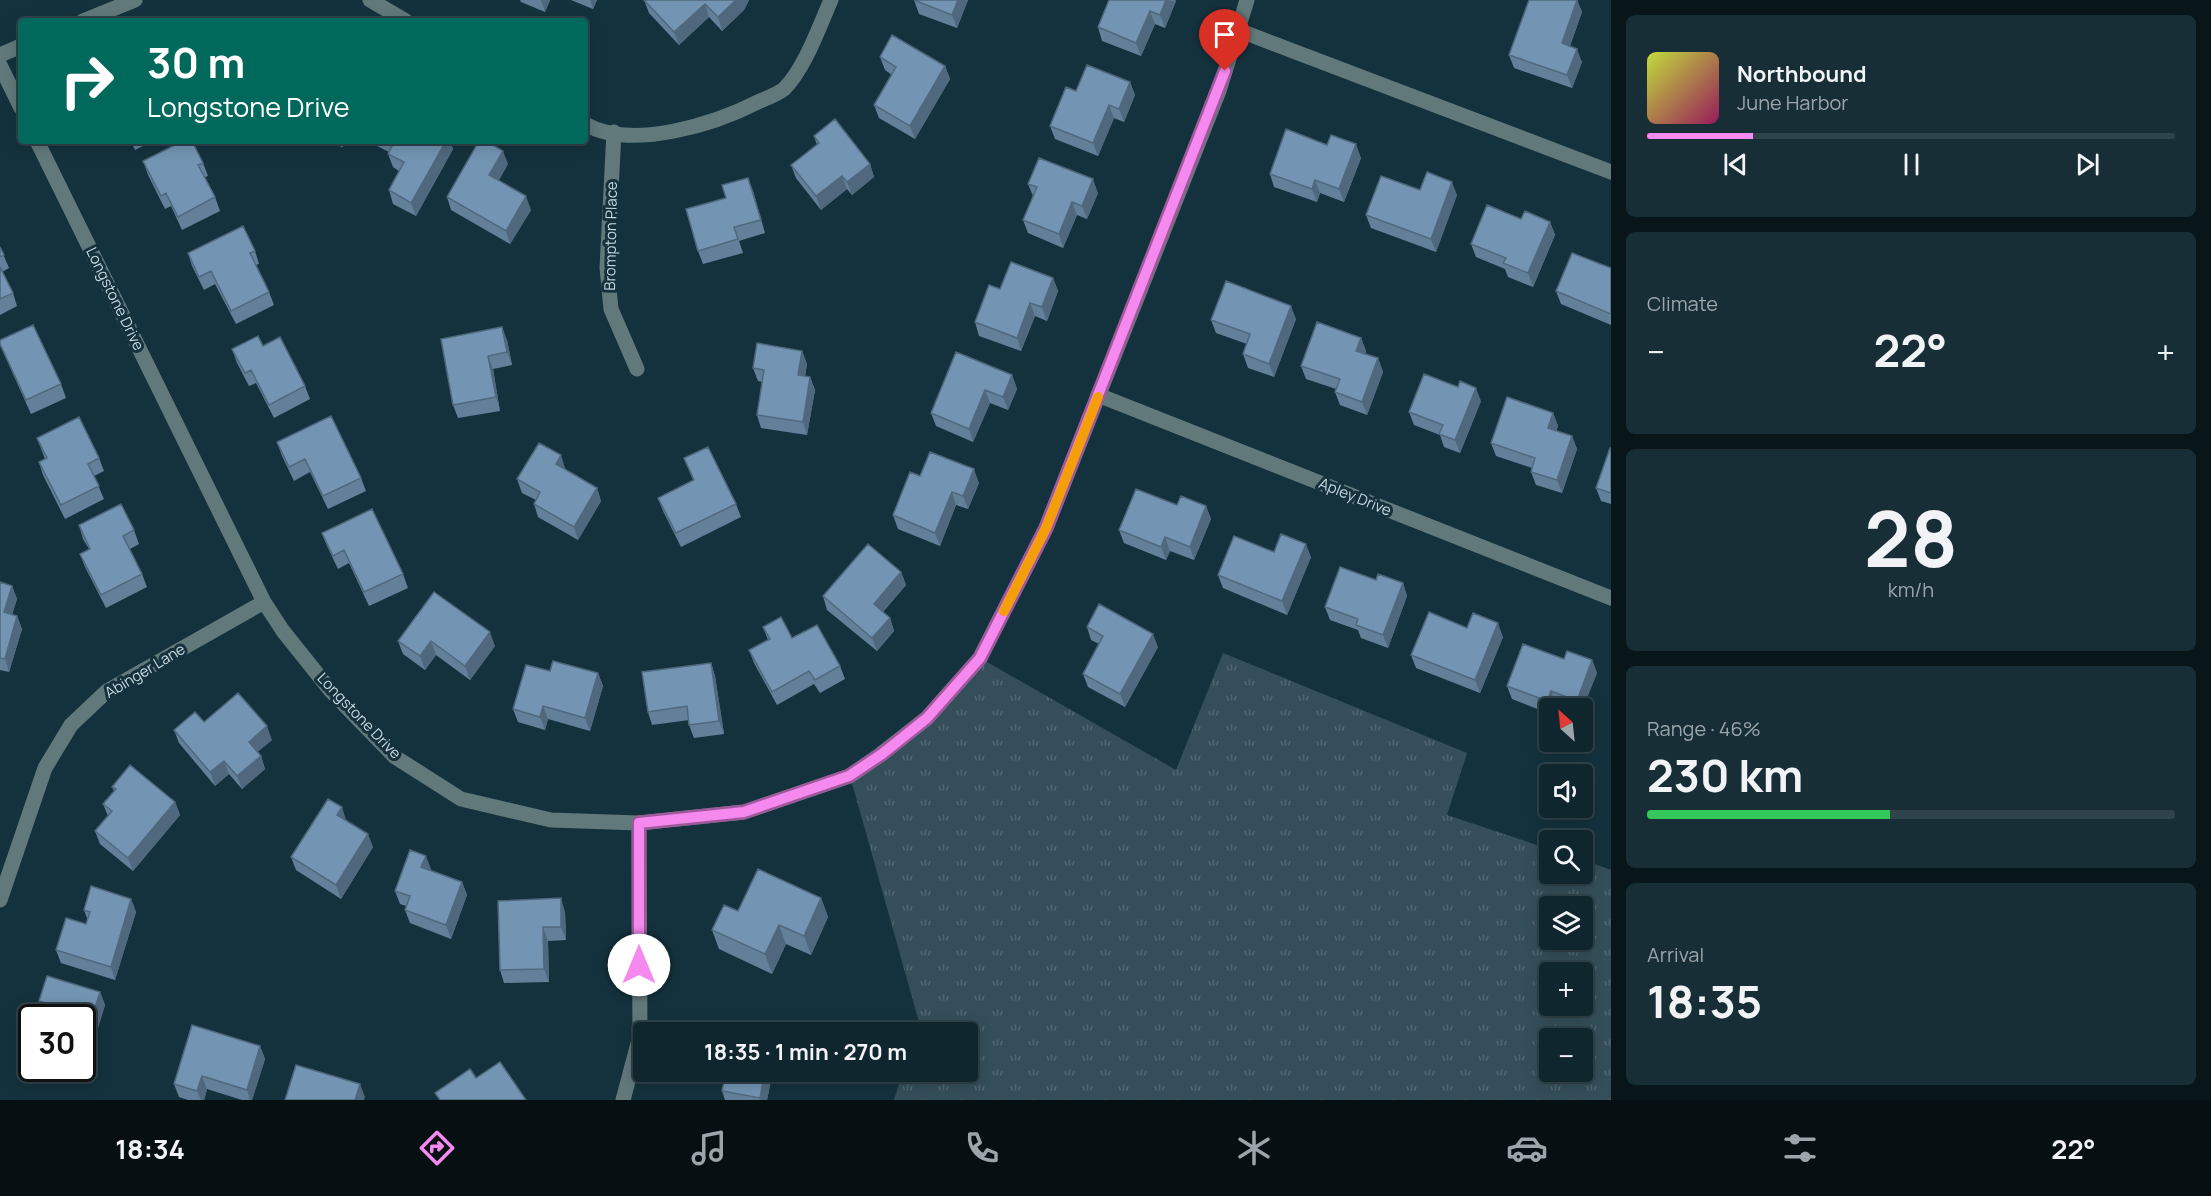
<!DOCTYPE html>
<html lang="en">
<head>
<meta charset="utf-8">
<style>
	body { margin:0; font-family:Manrope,sans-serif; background:#182e36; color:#f1f3f6; height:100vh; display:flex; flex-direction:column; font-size:22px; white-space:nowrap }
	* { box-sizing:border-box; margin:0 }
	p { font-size:20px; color:#9ba5aa }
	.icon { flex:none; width:33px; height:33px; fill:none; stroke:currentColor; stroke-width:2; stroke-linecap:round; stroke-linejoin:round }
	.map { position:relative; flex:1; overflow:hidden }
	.drawer { display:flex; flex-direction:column; gap:15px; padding:15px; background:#081519; width:600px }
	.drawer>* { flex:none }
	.top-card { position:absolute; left:18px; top:18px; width:570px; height:126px; border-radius:6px; box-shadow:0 3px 15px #0003,0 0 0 2px #2f434a; background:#00695c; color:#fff; overflow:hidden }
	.needle { width:39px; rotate:333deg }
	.buttons { position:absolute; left:1539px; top:698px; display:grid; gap:12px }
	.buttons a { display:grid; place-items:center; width:54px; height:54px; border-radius:6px; background:#0f262e; box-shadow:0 3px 15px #0003,0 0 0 2px #2f434a; font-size:30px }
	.speed { position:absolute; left:18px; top:1004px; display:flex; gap:12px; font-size:30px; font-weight:700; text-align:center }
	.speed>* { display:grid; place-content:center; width:78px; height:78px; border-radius:50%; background:#0f262e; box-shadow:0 3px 15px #0003,0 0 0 2px #2f434a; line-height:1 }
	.speed .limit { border:3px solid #111; border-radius:9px; background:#fff; color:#111 }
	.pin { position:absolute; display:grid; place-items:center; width:51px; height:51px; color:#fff; margin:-62px -26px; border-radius:50% 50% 50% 0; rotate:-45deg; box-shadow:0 0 6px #0007 }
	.pin .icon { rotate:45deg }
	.me { position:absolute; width:66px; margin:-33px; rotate:0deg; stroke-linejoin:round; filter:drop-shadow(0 0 4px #0008) }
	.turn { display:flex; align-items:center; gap:21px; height:126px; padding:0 30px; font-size:27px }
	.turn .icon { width:78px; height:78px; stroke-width:2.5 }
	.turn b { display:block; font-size:42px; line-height:51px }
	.big { font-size:45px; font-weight:700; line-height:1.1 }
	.drawer .widget { flex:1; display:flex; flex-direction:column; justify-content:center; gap:9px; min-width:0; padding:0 21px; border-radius:9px; background:#182e36 }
	.drawer .dial { align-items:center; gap:0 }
	.dial b { font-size:78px; line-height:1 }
	.song { display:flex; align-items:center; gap:18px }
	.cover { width:72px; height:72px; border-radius:9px; background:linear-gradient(135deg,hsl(70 70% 55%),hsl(330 70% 35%)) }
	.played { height:6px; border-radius:3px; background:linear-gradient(90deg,#f589ef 20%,#2f434a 20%) }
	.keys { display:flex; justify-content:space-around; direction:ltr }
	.heat { display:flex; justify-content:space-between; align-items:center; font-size:33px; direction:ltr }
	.charge { height:9px; border-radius:4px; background:linear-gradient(90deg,#34c759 46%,#2f434a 0) }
	.trip { position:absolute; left:633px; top:1022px; width:345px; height:60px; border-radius:6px; background:#0f262e; box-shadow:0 3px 15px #0003,0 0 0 2px #2f434a; font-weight:700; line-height:60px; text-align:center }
	.tabs { display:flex; height:96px; justify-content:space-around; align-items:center; background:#060f12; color:#9ba5aa }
	.tabs .icon { width:42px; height:42px }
	.tabs .on { color:#f589ef }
	.tabs b { font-size:27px; color:#f1f3f6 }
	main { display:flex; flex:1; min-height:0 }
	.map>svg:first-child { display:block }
	.grass { fill:url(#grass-tufts); fill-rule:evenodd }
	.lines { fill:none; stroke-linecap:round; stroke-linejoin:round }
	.minor { stroke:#62797b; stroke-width:15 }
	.wall { fill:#63809a }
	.shaded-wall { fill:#50687d }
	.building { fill:#7395b3; stroke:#50687d; stroke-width:1.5 }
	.route-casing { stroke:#9f599b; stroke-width:15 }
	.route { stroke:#f589ef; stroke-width:10 }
	.slow { stroke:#f59e0b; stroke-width:10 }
	.labels { text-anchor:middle; stroke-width:6; stroke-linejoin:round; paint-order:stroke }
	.street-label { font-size:15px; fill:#c7d8df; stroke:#14323d }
</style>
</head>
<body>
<main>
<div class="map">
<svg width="1611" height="1100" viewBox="0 0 1611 1100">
	<defs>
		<pattern id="grass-tufts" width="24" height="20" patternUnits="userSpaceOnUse" patternTransform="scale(1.5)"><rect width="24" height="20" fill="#354f5a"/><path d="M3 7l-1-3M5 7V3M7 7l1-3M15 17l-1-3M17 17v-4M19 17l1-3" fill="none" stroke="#516871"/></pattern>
	</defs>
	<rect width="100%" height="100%" fill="#14323d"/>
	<path class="grass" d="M1223 653 1467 753 1447 815 1549 849 1550 873H1582L1583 860 1611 870V1100H894L903 1071H968V1032H916L919 1022 850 776 881 754 980 658 1176 770ZM1550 906H1582V939H1550ZM1550 972H1582V1005H1550ZM1550 1038H1582V1071H1550Z"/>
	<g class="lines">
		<path class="minor" d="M370 0 406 21
			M83 21 135 0
			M1238 30 1611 172
			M0 55 21 46
			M0 65 21 108
			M585 124C632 151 715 124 760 101 767 98 778 94 784 89 805 68 819 27 831 0
			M614 132 607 268 611 309 637 369
			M37 141 264 602 283 631 331 691 395 757 461 799 551 820 639 823 744 812 850 776 881 754 927 718 980 658 1046 528 1219 91 1247 0
			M1098 395 1611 598
			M0 900 45 768 71 725 107 691 264 602
			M623 1100 640 1036 639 823"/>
	</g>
	<path class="wall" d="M520 0H550L545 12 521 2Z
		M571 0H597L593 9Z
		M644 0H749L744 10 722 31 709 17 679 45 649 13Z
		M914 0H968L957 28 919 14Z
		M1109 0H1175L1176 1 1165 28 1155 24 1141 56 1102 41 1098 27Z
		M1529 0H1577L1582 12 1570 46 1582 62 1572 88 1514 68 1509 55Z
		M880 57 945 66 950 79 915 139 879 118 874 105 892 75 885 70Z
		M1130 82 1135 95 1124 122 1114 118 1098 156 1055 139 1050 126 1076 91Z
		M814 136 870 164 874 177 852 195 847 189 821 210 796 178 791 165 817 145Z
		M131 141H153L135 150Z
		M319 141H344L343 147Z
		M374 141H450L453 149 416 216 393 204 389 190 399 171 393 167 388 154 389 152 375 145Z
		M1327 145 1361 158 1344 202 1320 193 1317 202 1274 187 1270 174Z
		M143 161 203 163 208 176 205 177 215 197 220 211 182 230 171 206 165 209 148 175Z
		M508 164 499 180 531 210 510 244 451 210 447 197Z
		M1028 184 1098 193 1087 219 1077 215 1063 248 1028 233 1023 220 1033 196Z
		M1420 190 1457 195 1436 252 1371 228 1366 215Z
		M753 191 765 233 739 241 743 253 703 264 698 251Z
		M1521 219 1550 222 1555 235 1533 287 1508 277 1505 269 1476 257 1471 244Z
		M0 247 9 268 2 272 13 293 17 306 0 315Z
		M255 251 259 264 256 265 269 292 274 305 236 324 215 284 204 290 192 266 188 253Z
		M1611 268V325L1561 304 1556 291Z
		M1053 278 1058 291 1047 321 1035 316 1021 351 979 336 975 322 1000 289Z
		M1296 319 1274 377 1248 368 1243 354 1247 344 1216 333 1211 320Z
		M1361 338 1366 351 1365 354 1378 358 1383 372 1367 415 1340 405 1335 392 1336 389 1306 379 1301 366Z
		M441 339 507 340 512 365 493 369 500 411 458 418 453 405Z
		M0 345 61 384 66 398 31 414Z
		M263 346 305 386 310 399 274 418 256 383 249 386 237 363 232 349Z
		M802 351 807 364 805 376 810 377 815 390 807 435 761 428 757 415 762 382 758 381 753 368Z
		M1012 375 1017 389 1008 410 990 403 973 442 936 426 931 413Z
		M1481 401 1460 453 1444 447 1440 435 1414 425 1409 412Z
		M1553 413 1558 426 1556 431 1572 436 1577 449 1562 493 1536 485 1531 472 1532 468 1496 456 1491 443Z
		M37 438 99 458 104 471 94 476 104 499 65 519 43 475 39 462 45 459Z
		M277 442 361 478 366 491 328 509 310 472 294 481 282 456Z
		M1611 448V504L1601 501 1596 488Z
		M684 458 736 504 741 517 681 547 663 511 658 498 693 480Z
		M565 468V469L597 488 601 501 578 540 538 517 534 504 536 500 522 493 517 479Z
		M920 476 979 483 968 509 956 505 940 546 898 529 893 515Z
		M1177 505 1206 506 1211 519 1194 560 1170 551 1166 560 1124 543 1119 530Z
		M79 525 134 530 139 544 130 549 142 574 147 587 106 608 85 567 80 554 89 549 83 539Z
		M322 533 403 574 408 588 369 606 349 563 338 569 327 546Z
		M1274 552 1311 557 1287 615 1223 588 1218 575Z
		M901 572 906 585 883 612 890 618 894 631 877 651 827 610 823 596Z
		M1376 580 1403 583 1407 596 1388 648 1361 638 1358 630 1330 620 1325 607Z
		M0 582 12 586 17 599 12 614 17 616 22 629 9 672 0 670Z
		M434 592 495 646 470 680 436 655 425 670 403 654 398 641Z
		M763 627 792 638 840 666 845 679 820 693 814 684 777 705 754 663 749 650 768 640Z
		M1087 627 1158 647 1125 707 1088 687 1083 674 1099 644 1091 640Z
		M1467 628 1503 637 1480 693 1416 668 1411 655Z
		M1564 659 1592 660 1597 673 1582 708H1566L1556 704 1555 708H1550V714L1512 699 1507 686Z
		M711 663 715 676 724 734 694 738 689 725V720L652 725 648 712Z
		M550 671 598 673 603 686 590 731 548 719 545 730 518 722 513 709Z
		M204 722 272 740 257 752 261 756 265 769 242 789 229 774 215 786 179 743 174 730Z
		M112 787 175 802 180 815 133 871 100 844 95 831 108 816 103 804 114 791Z
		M346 820 373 847 341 899 296 870 291 857Z
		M431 869 430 870 462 882 467 895 451 939 410 923 405 910 406 906 400 904 395 891Z
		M821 898 828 917 811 955 786 944 772 974 719 949 712 930 738 911Z
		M131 899 136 912 115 980 61 963 56 950 86 924 88 921 84 910Z
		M498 901 565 912 566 940 548 941 549 982 504 983 500 970Z
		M100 992 105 1005 84 1074 63 1068H82V1017L44 1015 39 1001Z
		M260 1046 265 1059 252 1100H242L207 1089 204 1100H188L179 1097 174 1084Z
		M720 1071H773L767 1100H725L722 1091 724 1080H723Z"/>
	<path class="shaded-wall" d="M541 0H550L545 12Z
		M590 0H597L593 9Z
		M736 0H749L744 10 722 31 718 17Z
		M958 0H968L957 28 952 15Z
		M1166 0 1176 1 1165 28 1160 15Z
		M1577 0 1582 12 1566 57 1562 43Z
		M705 4 709 17 679 45 674 32Z
		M1150 11 1155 24 1141 56 1136 43Z
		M1577 49 1582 62 1572 88 1567 75Z
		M945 66 950 79 915 139 910 126Z
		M1130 82 1135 95 1124 122 1119 109Z
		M1109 105 1114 118 1098 156 1093 143Z
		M446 141H450L453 149 416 216 411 203Z
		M1356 144 1361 158 1344 202 1339 189Z
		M503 151 508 164 494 188 489 175Z
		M870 164 874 177 852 195 847 182Z
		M842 176 847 189 821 210 816 196Z
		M748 178 753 191 765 233 761 220Z
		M1093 179 1098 193 1087 219 1082 206Z
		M1315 180 1320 193 1317 202 1312 189Z
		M1452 182 1457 195 1436 252 1431 239Z
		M526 196 531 210 510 244 506 231Z
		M1072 202 1077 215 1063 248 1059 234Z
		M1550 222 1555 235 1533 287 1528 273Z
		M1053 278 1058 291 1047 321 1042 307Z
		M1030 303 1035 316 1021 351 1017 338Z
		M1291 306 1296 319 1274 377 1269 364Z
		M502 327 507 340 512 365 507 352Z
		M1361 338 1366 351 1361 364 1356 351Z
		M802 351 807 364 803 388 798 375Z
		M488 356 493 369 500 411 496 397Z
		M1378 358 1383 372 1367 415 1362 402Z
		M1012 375 1017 389 1008 410 1003 397Z
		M810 377 815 390 807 435 803 422Z
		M1476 388 1481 401 1460 453 1455 440Z
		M985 390 990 403 973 442 969 429Z
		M1553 413 1558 426 1553 441 1548 428Z
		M1572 436 1577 449 1562 493 1557 480Z
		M561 455 565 468 561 477 556 464Z
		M974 469 979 483 968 509 963 496Z
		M597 488 601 501 578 540 574 527Z
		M952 492 956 505 940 546 935 533Z
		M1206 506 1211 519 1194 560 1190 547Z
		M1165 537 1170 551 1166 560 1161 547Z
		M1306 544 1311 557 1287 615 1282 601Z
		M901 572 906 585 878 617 874 604Z
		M1403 583 1407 596 1388 648 1383 635Z
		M12 586 17 599 9 625 4 612Z
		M17 616 22 629 9 672 5 659Z
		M890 618 894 631 877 651 872 638Z
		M1498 623 1503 637 1480 693 1475 680Z
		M490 632 495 646 470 680 465 666Z
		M1153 634 1158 647 1125 707 1120 694Z
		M431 641 436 655 425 670 420 656Z
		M1592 660 1597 673 1582 711V708H1579L1577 701Z
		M711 663 715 676 724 734 719 721Z
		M598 673 603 686 590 731 585 718Z
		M1551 691 1556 704 1555 708H1550L1547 701Z
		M543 706 548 719 545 730 540 717Z
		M267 726 272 740 254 755 249 742Z
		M261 756 265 769 242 789 237 776Z
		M224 761 229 774 215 786 210 772Z
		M175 802 180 815 133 871 128 858Z
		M342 807 346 820 337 815Z
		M368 834 373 847 341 899 336 885Z
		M426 856 431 869 426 880 421 867Z
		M462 882 467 895 451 939 446 925Z
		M561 898 565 912 566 940 561 927Z
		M821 898 828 917 811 955 804 936Z
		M131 899 136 912 115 980 111 967Z
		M779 925 786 944 772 974 765 954Z
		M543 927 548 941 549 982 544 969Z
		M100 992 105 1005 84 1074 81 1068H82V1049Z
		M260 1046 265 1059 252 1100H250L247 1090Z
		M765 1071H773L767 1100H760V1098Z
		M202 1076 207 1089 204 1100H201L197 1091Z
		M360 1084 365 1097 364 1100H355Z"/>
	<path class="building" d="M644 0H736L718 17 705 4 674 32Z
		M914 0H958L952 15Z
		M1109 0H1166L1160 15 1150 11 1136 43 1098 27Z
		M1529 0H1577L1562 43 1577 49 1567 75 1509 55Z
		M892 35 945 66 910 126 874 105 896 67 880 57Z
		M1087 65 1130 82 1119 109 1109 105 1093 143 1050 126 1066 87 1076 91Z
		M835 119 870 164 847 182 842 176 816 196 791 165 819 143 814 136Z
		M1286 129 1327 145 1331 135 1356 144 1339 189 1315 180 1312 189 1270 174Z
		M183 141H192L203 163 198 165 215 197 178 217 166 193 161 196 143 161Z
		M387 141H446L411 203 389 190 404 162 388 154 393 144Z
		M479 141H486L503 151 489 175 526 196 506 231 447 197Z
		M1039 158 1093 179 1082 206 1072 202 1059 234 1023 220 1037 187 1028 184Z
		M1427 172 1452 182 1431 239 1366 215 1381 176 1420 190Z
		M748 178 761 220 734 227 738 239 698 251 686 209 726 198 722 185Z
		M1487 205 1521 219 1525 211 1550 222 1528 273 1503 263 1506 258 1471 244Z
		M243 226 255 251 250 253 269 292 231 311 211 271 199 277 188 253Z
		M0 247 4 255 0 257Z
		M1572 253 1611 268V314L1556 291Z
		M1011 262 1053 278 1042 307 1030 303 1017 338 975 322 989 285 1000 289Z
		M0 267 13 293 0 299Z
		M1226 281 1291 306 1269 364 1243 354 1250 334 1211 320Z
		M1317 322 1361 338 1356 351 1378 358 1362 402 1335 392 1340 379 1301 366Z
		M33 325 61 384 26 400 0 344V340Z
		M502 327 507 352 488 356 496 397 453 405 441 339Z
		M258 336 263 346 280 337 305 386 269 405 251 370 245 373 232 349Z
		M757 343 802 351 798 375 810 377 803 422 757 415 764 370 753 368Z
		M956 352 1012 375 1003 397 985 390 969 429 931 413Z
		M1424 374 1458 387 1460 381 1476 388 1455 440 1439 434 1443 425 1409 412Z
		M1507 397 1553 413 1548 428 1572 436 1557 480 1531 472 1535 458 1491 443Z
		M331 416 361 478 323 496 305 459 289 467 277 442Z
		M79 417 99 458 88 464 99 486 61 505 39 462 47 458 37 438Z
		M539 443 561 455 556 464 597 488 574 527 534 504 540 492 517 479Z
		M708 447 736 504 676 533 658 498 694 480 684 458Z
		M1610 448H1611V493L1596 488Z
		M930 452 974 469 963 496 952 492 935 533 893 515 910 472 920 476Z
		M1136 489 1177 505 1181 496 1206 506 1190 547 1165 537 1161 547 1119 530Z
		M121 504 134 530 123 536 142 574 101 595 80 554 90 549 79 525Z
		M372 509 403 574 364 592 344 550 333 556 322 533Z
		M1281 534 1306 544 1282 601 1218 575 1234 536 1274 552Z
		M868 544 901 572 874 604 890 618 872 638 823 596Z
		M1340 567 1376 580 1378 574 1403 583 1383 635 1356 625 1358 619 1325 607Z
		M0 582 12 586 4 612 17 616 5 659 0 658Z
		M434 592 490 632 465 666 431 641 420 656 398 641Z
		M1099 604 1153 634 1120 694 1083 674 1103 636 1087 627Z
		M1429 612 1467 628 1473 613 1498 623 1475 680 1411 655Z
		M781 617 792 638 817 625 840 666 815 680 809 671 772 692 749 650 770 639 763 627Z
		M1523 644 1564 659 1567 651 1592 660 1577 701 1551 691 1547 701 1507 686Z
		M553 661 598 673 585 718 543 706 540 717 513 709 526 665 550 671Z
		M711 663 719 721 689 725 687 706 648 712 642 672Z
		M238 693 267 726 249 742 261 756 237 776 224 761 210 772 174 730 195 712 204 722Z
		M130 765 175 802 128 858 95 831 112 811 103 804 116 789 112 787Z
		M328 799 342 807 337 815 368 834 336 885 291 857Z
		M410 850 426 856 421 867 462 882 446 925 405 910 410 896 395 891Z
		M758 869 821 898 804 936 779 925 765 954 712 930 724 905 738 911Z
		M91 886 131 899 111 967 56 950 66 918 86 924 90 912 84 910Z
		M561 898V927H543L544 969 500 970 498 901Z
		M47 976 100 992 82 1049V1017H47L51 1004 39 1001Z
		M720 1022 769 1032H718Z
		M192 1025 260 1046 247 1090 202 1076 197 1091 174 1084Z
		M500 1062 526 1100H440L435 1093 470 1069 476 1078Z
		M296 1065 360 1084 355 1100H285Z
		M726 1071H765L760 1098 722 1091Z"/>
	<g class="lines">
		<g class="route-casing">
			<path id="route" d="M639 965V823L744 812 849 776 882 754 927 718 980 658 1046 528 1225 71"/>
		</g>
		<use href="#route" class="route"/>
		<path class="slow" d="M1004 611 1046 528 1098 397"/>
	</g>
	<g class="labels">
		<g class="street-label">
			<text transform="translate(611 236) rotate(-89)" y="5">Brompton Place</text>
			<text transform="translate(115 299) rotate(64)" y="5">Longstone Drive</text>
			<text transform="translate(1355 497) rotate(22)" y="5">Apley Drive</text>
			<text transform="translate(145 671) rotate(-31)" y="5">Abinger Lane</text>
			<text transform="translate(359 716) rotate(46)" y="5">Longstone Drive</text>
		</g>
	</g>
</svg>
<div class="buttons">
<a><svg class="needle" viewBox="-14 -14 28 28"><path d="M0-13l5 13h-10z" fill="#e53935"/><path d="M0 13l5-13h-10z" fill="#9ba5aa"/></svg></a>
<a><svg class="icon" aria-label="sound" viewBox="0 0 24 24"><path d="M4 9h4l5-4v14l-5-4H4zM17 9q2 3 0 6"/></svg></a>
<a><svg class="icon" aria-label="search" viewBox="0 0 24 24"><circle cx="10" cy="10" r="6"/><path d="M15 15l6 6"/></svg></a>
<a><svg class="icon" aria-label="layers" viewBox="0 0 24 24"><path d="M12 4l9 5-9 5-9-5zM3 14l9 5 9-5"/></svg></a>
<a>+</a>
<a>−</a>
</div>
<div class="speed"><div class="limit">30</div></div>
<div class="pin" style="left:1225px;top:71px;background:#d93025"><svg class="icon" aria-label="arrive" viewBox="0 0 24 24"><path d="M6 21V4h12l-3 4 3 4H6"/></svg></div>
<svg class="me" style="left:639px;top:965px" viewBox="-20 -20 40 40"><circle r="19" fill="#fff"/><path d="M0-13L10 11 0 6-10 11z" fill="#f589ef"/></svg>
<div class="trip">18:35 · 1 min · 270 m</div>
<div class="top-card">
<div class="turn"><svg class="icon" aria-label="right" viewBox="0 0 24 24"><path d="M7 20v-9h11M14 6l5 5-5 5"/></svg><div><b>30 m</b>Longstone Drive</div></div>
</div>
</div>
<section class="drawer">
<div class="widget">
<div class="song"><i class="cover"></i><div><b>Northbound</b><p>June Harbor</p></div></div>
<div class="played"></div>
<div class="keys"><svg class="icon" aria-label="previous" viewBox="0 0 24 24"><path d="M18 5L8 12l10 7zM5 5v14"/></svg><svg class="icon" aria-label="pause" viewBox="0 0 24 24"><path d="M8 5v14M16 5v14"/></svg><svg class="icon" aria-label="next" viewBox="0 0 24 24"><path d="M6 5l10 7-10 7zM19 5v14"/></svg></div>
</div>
<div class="widget"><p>Climate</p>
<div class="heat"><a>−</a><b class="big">22°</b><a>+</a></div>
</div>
<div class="widget dial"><b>28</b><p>km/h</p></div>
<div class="widget"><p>Range · 46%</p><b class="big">230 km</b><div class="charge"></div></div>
<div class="widget"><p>Arrival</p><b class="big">18:35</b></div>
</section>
</main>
<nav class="tabs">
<b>18:34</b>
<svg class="icon on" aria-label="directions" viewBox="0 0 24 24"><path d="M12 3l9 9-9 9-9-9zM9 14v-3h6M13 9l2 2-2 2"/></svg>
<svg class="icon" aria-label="music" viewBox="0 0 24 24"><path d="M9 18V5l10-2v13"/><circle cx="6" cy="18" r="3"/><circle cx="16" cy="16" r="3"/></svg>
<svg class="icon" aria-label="phone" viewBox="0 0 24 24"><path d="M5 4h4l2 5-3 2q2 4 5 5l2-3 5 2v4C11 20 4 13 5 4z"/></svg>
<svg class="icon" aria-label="climate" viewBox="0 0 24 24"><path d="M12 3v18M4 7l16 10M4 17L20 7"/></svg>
<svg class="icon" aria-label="car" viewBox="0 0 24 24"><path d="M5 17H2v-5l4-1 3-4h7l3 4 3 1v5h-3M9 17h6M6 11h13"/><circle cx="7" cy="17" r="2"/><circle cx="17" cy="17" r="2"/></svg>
<svg class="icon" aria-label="filters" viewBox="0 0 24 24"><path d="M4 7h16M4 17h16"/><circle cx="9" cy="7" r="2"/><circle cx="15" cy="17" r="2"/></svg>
<b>22°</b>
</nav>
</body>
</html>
